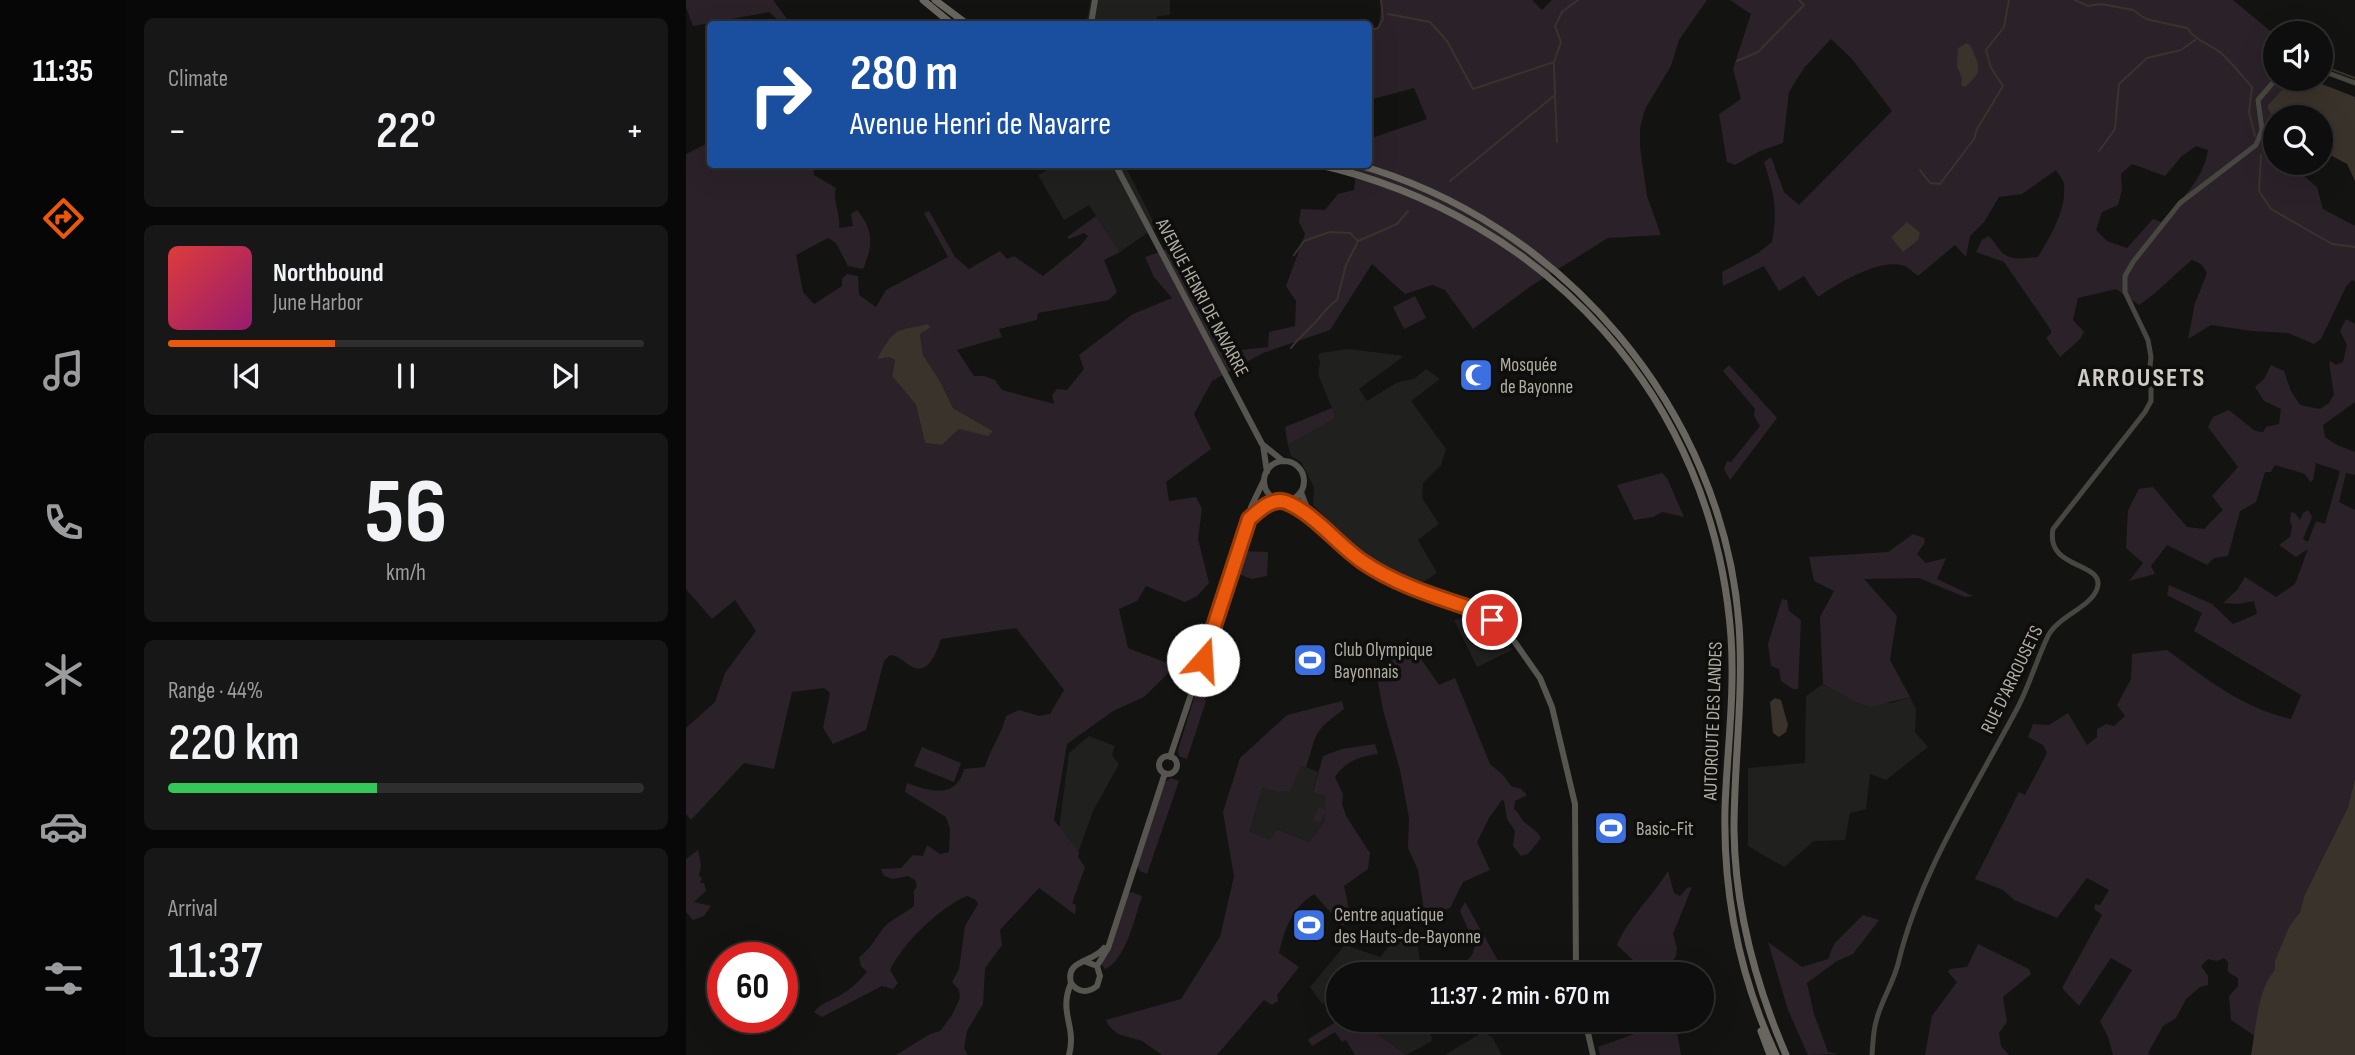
<!DOCTYPE html>
<html lang="en">
<head>
<meta charset="utf-8">
<style>
	body { margin:0; font-family:"Sofia Sans Condensed",sans-serif; background:#171717; color:#f1f3f6; height:100vh; display:flex; flex-direction:column; font-size:26px; white-space:nowrap }
	* { box-sizing:border-box; margin:0 }
	p { font-size:23px; color:#9b9c9e }
	.icon { flex:none; width:38px; height:38px; fill:none; stroke:currentColor; stroke-width:2; stroke-linecap:round; stroke-linejoin:round }
	.map { position:relative; flex:1; overflow:hidden }
	.sheet { display:flex; flex-direction:column; gap:18px; padding:18px; background:#080808; width:560px }
	.sheet>* { flex:none }
	.top-card { position:absolute; left:21px; top:21px; width:665px; height:147px; border-radius:7px; box-shadow:0 7px 28px #0002,0 0 0 2px #2e2e2e; background:#1a4fa0; color:#fff; overflow:hidden }
	.tools { position:absolute; left:1577px; top:21px; display:grid; gap:14px }
	.tools a { display:grid; place-items:center; width:70px; height:70px; border-radius:50%; background:#0e0e0e; box-shadow:0 7px 28px #0002,0 0 0 2px #2e2e2e; font-size:35px }
	.speed { position:absolute; left:21px; top:942px; display:flex; gap:14px; font-size:35px; font-weight:700; text-align:center }
	.speed>* { display:grid; place-content:center; width:91px; height:91px; border-radius:50%; background:#0e0e0e; box-shadow:0 7px 28px #0002,0 0 0 2px #2e2e2e; line-height:1 }
	.speed .limit { border:10px solid #d22; background:#fff; color:#111 }
	.pin { position:absolute; display:grid; place-items:center; width:60px; height:60px; color:#fff; margin:-30px; border:4px solid #fff; border-radius:50%; box-shadow:0 2px 7px #0007 }
	.me { position:absolute; width:77px; margin:-38px; rotate:19deg; stroke-linejoin:round; filter:drop-shadow(0 0 5px #0008) }
	.turn { display:flex; align-items:center; gap:24px; height:147px; padding:0 28px; font-size:32px }
	.turn .icon { width:91px; height:91px; stroke-width:2.5 }
	.turn b { display:block; font-size:49px; line-height:60px }
	.big { font-size:52px; font-weight:600; line-height:1.1 }
	.sheet .card { flex:1; display:flex; flex-direction:column; justify-content:center; gap:10px; min-width:0; padding:0 24px; border-radius:10px; background:#171717 }
	.sheet .dial { align-items:center; gap:0 }
	.dial b { font-size:91px; line-height:1 }
	.song { display:flex; align-items:center; gap:21px }
	.cover { width:84px; height:84px; border-radius:10px; background:linear-gradient(135deg,hsl(0 70% 55%),hsl(320 70% 35%)) }
	.played { height:7px; border-radius:4px; background:linear-gradient(90deg,#ea580c 35%,#2e2e2e 35%) }
	.keys { display:flex; justify-content:space-around; direction:ltr }
	.heat { display:flex; justify-content:space-between; align-items:center; font-size:38px; direction:ltr }
	.charge { height:10px; border-radius:5px; background:linear-gradient(90deg,#34c759 44%,#2e2e2e 0) }
	.trip { position:absolute; left:640px; top:962px; width:388px; height:70px; border-radius:35px; background:#0e0e0e; box-shadow:0 7px 28px #0002,0 0 0 2px #2e2e2e; font-weight:600; line-height:70px; text-align:center }
	main { display:flex; flex:1; min-height:0 }
	.tab-bar { display:flex; flex-direction:column; width:126px; justify-content:space-around; align-items:center; background:#060606; color:#9b9c9e }
	.tab-bar .icon { width:49px; height:49px }
	.tab-bar .current { color:#ea580c }
	.tab-bar b { font-size:32px; color:#f1f3f6 }
	.map>svg:first-child { display:block }
	.built { fill:#20201e }
	.green { fill:#2a2228; fill-rule:evenodd }
	.water { fill:#3a332c }
	.lines { fill:none; stroke-linecap:round; stroke-linejoin:round }
	.stream { stroke:#3a332c; stroke-width:2 }
	.secondary { stroke:#474641; stroke-width:5 }
	.primary { stroke:#56554f; stroke-width:6 }
	.highway { stroke:#68665f; stroke-width:7 }
	.route-casing { stroke:#983908; stroke-width:18 }
	.route { stroke:#ea580c; stroke-width:12 }
	.labels { text-anchor:middle; stroke-width:7; stroke-linejoin:round; paint-order:stroke }
	.street-label { font-size:19px; fill:#b2aea4; stroke:#0e0e0d }
	.poi-label { font-size:19px; fill:#b2aea4; stroke:#0e0e0d; text-anchor:start }
	.district-label { font-size:26px; font-weight:bold; letter-spacing:2px; fill:#cfccc5; stroke:#0e0e0d }
</style>
</head>
<body>
<main>
<nav class="tab-bar">
<b>11:35</b>
<svg class="icon current" aria-label="directions" viewBox="0 0 24 24"><path d="M12 3l9 9-9 9-9-9zM9 14v-3h6M13 9l2 2-2 2"/></svg>
<svg class="icon" aria-label="music" viewBox="0 0 24 24"><path d="M9 18V5l10-2v13"/><circle cx="6" cy="18" r="3"/><circle cx="16" cy="16" r="3"/></svg>
<svg class="icon" aria-label="phone" viewBox="0 0 24 24"><path d="M5 4h4l2 5-3 2q2 4 5 5l2-3 5 2v4C11 20 4 13 5 4z"/></svg>
<svg class="icon" aria-label="climate" viewBox="0 0 24 24"><path d="M12 3v18M4 7l16 10M4 17L20 7"/></svg>
<svg class="icon" aria-label="car" viewBox="0 0 24 24"><path d="M5 17H2v-5l4-1 3-4h7l3 4 3 1v5h-3M9 17h6M6 11h13"/><circle cx="7" cy="17" r="2"/><circle cx="17" cy="17" r="2"/></svg>
<svg class="icon" aria-label="filters" viewBox="0 0 24 24"><path d="M4 7h16M4 17h16"/><circle cx="9" cy="7" r="2"/><circle cx="15" cy="17" r="2"/></svg>
</nav>
<section class="sheet">
<div class="card"><p>Climate</p>
<div class="heat"><a>−</a><b class="big">22°</b><a>+</a></div>
</div>
<div class="card">
<div class="song"><i class="cover"></i><div><b>Northbound</b><p>June Harbor</p></div></div>
<div class="played"></div>
<div class="keys"><svg class="icon" aria-label="previous" viewBox="0 0 24 24"><path d="M18 5L8 12l10 7zM5 5v14"/></svg><svg class="icon" aria-label="pause" viewBox="0 0 24 24"><path d="M8 5v14M16 5v14"/></svg><svg class="icon" aria-label="next" viewBox="0 0 24 24"><path d="M6 5l10 7-10 7zM19 5v14"/></svg></div>
</div>
<div class="card dial"><b>56</b><p>km/h</p></div>
<div class="card"><p>Range · 44%</p><b class="big">220 km</b><div class="charge"></div></div>
<div class="card"><p>Arrival</p><b class="big">11:37</b></div>
</section>
<div class="map">
<svg width="1669" height="1055" viewBox="0 0 1669 1055">
	<rect width="100%" height="100%" fill="#131312"/>
	<path class="built" d="M405 0H484V15L472 16 467 24H400Z
		M371 165H439L470 227 434 252 403 205 378 220 352 175Z
		M663 349 718 356 673 389 681 401 712 382 728 379 740 369 754 379 725 401 760 449 755 465 737 483 736 498 753 524 732 540 751 573 737 582 716 576 700 568 668 545 627 505 628 487 615 462 605 456 602 445 650 418 632 374 634 362 632 356 634 353Z
		M778 613 801 626 826 650 791 667 768 620 774 619Z
		M1137 684 1165 700 1206 703 1224 697 1230 709 1229 732 1242 747 1200 780 1184 774 1180 809 1164 813 1159 840 1128 841 1098 867 1062 846V768L1119 763 1120 696Z
		M403 736 429 746 426 755 433 764 407 811 393 850 371 844 383 753Z
		M615 765 632 772 627 791 639 796 641 803 639 821 623 842 592 829 584 840 564 833 576 788 592 792Z
		M716 930 731 941 736 975H653V1007L643 1000 636 1004 624 987 659 945 694 957Z
		M674 1020H743L746 1041 720 1055Z
		M797 1032 806 1037 816 1055H759Z"/>
	<path class="green" d="M0 0H87L105 24H96L83 12 7 26 0 7Z
		M696 0H846L856 10 866 0H1021L993 40 985 66 959 109 954 128V147L961 196 975 235 922 238 845 286 787 329 759 290 746 285 719 294 686 264 644 330 577 353 526 381 508 414 525 449 480 482 483 501 510 497 516 509 512 539 523 583 511 596 499 602 460 586 451 601 433 609 442 648 489 666 458 697 427 711 381 744 368 820 393 852 392 857 399 867 386 903 390 905 389 914 391 916 353 888 314 930 316 945 299 968 297 1004 281 1031 278 1048 282 1055H210L244 1034 254 1031 266 1015 274 998 273 990 266 982 273 969 279 926 292 904 290 900 281 896C254 907 216 944 204 970L212 983 207 989 196 986 136 1017 128 1012C134 1003 145 1001 153 996 164 990 173 981 181 972L175 966 173 957C185 949 190 937 199 926 206 919 220 913 228 906V891L231 886 229 880 222 876 207 879 198 876 195 869 215 868 227 855 237 856 241 845 254 854 263 852 264 829 260 817 219 792 221 783C243 791 270 800 278 769L299 767C304 749 316 734 320 716L333 710 353 716 364 714 378 690 330 628 255 639C250 652 243 678 223 665 216 660 213 656 204 655L198 661 180 730 147 744 137 728 144 693 138 688 106 692 88 769 58 763 5 820 0 814V728L29 702 39 673 70 631 49 600 26 619 0 589V154L24 142V164L127 165 128 175 150 188C146 201 155 214 153 228L167 226 165 214 171 210C188 230 187 246 177 269L162 266 150 243 142 238 110 255 117 292 128 304 156 286V279L161 274 172 276 173 295 190 307 200 290 262 257 238 213 243 211 269 257 283 269 314 251 321 259 328 256 357 276 394 246 402 236 398 233 383 239 381 237 410 216 434 252 418 260 431 292 423 300 352 313 351 320 313 329 316 337 271 350 288 376H298L309 380 316 390 368 404 366 395 371 389 381 390 398 369 393 355 447 314 486 298 468 277 459 257 482 249 536 352 582 347 583 332 609 326 610 301 600 286 619 234 613 222 615 209 639 210 652 194 668 190 671 165 682 164 683 139 741 119 728 88 683 100V32L693 27ZM216 329H229L234 334 237 355 254 381 267 408 307 431 273 429 256 445 239 443 230 405 206 376 209 360 203 357Z
		M1044 0H1547L1589 35V79H1606L1581 106 1589 124V144L1585 148 1589 163 1617 175 1631 187 1637 209 1669 226V282L1666 280 1660 287 1635 339 1628 344 1602 333 1566 331 1525 325 1502 339 1509 303 1521 273 1515 264 1506 260C1487 275 1473 292 1453 305L1430 289 1392 298 1387 320 1398 332 1394 339 1374 357 1360 338 1365 333V330L1318 262 1290 252 1296 240 1302 236C1308 240 1309 244 1313 249 1322 262 1338 258 1352 257 1364 237 1381 209 1378 184 1377 179 1372 174 1370 170L1336 194 1313 197 1298 222 1284 236 1280 257 1269 245 1232 276C1228 273 1223 268 1219 266 1194 257 1151 284 1132 297L1118 276 1093 291 1078 266 1037 286 1036 272 1072 253 1086 242C1092 208 1088 194 1078 162L1085 157 1098 192 1113 205 1206 111 1166 59 1145 39 1118 68 1103 92 1097 143 1074 151 1049 165 1041 162 1033 114 1055 99 1047 69 1065 14ZM1510 146 1522 150C1518 179 1494 201 1475 222L1467 219 1441 248 1421 241 1410 230 1416 212 1432 205 1436 190 1435 174 1446 164 1479 176 1496 156Z
		M729 296 740 318 718 329 707 307Z
		M1660 319 1669 324V402L1637 425 1639 437 1651 445 1669 452V475L1660 473 1653 502 1669 510V778L1662 807 1618 896 1614 912 1604 925 1589 970 1575 1001 1569 1036 1545 1020 1543 996 1552 986V978L1542 972V962L1538 958 1531 961 1522 959 1515 966 1522 976V985L1514 987 1500 999 1490 1018 1477 1026 1462 1053 1464 1055H1427L1422 1037 1414 1021 1446 970 1425 958 1393 1006 1376 988 1416 915 1408 909 1409 904 1414 905 1423 890 1401 878 1371 918 1328 900 1317 890 1289 879 1333 792 1339 795 1361 753 1357 745 1342 737 1347 724 1363 725 1382 713 1401 745 1411 737V729L1420 724 1428 726 1439 716 1431 705 1445 679 1446 654 1481 650C1520 679 1557 708 1605 719L1615 695 1508 631 1516 613 1481 595 1483 585 1526 604 1547 624 1571 614 1568 601 1552 604 1537 603 1551 590 1559 577 1590 597 1609 584 1622 549 1610 557 1593 545 1604 537 1606 526 1604 522 1605 512 1609 513 1614 520 1617 513 1622 510 1626 517 1617 539 1622 542 1630 521 1639 524 1654 471 1630 463 1627 480 1624 482 1619 474 1589 465 1585 472H1579L1570 502 1554 511 1542 556 1528 558 1521 565 1481 545 1465 566 1469 574 1443 581 1457 563 1440 548 1442 510 1453 489 1467 487 1501 527 1518 529 1537 510 1526 496 1552 467 1522 427 1527 417 1543 410 1569 431 1577 432 1580 427 1593 424 1595 409 1578 401 1569 387 1578 379 1585 365 1598 371 1605 391 1614 405 1634 409 1643 403 1648 394 1643 363 1645 361 1650 365 1657 362 1661 345 1654 331Z
		M1043 365 1091 418 1044 480 1038 469 1041 461 1045 462 1074 426 1068 416 1069 409 1037 371Z
		M646 408 650 418 602 445 599 427Z
		M976 473 981 478 998 517 976 512 967 517 948 520 931 485Z
		M1227 534 1238 538 1239 542 1231 554 1240 563 1260 558 1251 579 1287 596 1279 597 1233 578 1178 579 1211 616 1204 660 1224 697 1184 707 1165 700 1137 684 1134 617 1148 591 1128 581 1123 557 1202 552Z
		M559 551 582 552 581 576 566 579 552 574Z
		M1096 599 1101 600 1103 611 1115 620 1112 689H1107L1095 681 1093 669 1085 666 1082 644Z
		M726 646 753 685 769 678 804 764 818 776 825 786 835 789 841 795 829 801 828 809C831 811 833 814 835 818 840 826 850 828 855 838L842 854 835 856 827 846 829 831 821 819 818 801 816 800 803 818 791 842 804 870 777 882 764 908 750 912 738 910 732 870 722 848 723 818 714 770 697 710 691 677 695 668Z
		M513 682 520 701 501 759 493 756 492 750Z
		M656 701 658 709C626 733 632 731 620 767L615 766 604 791 592 792 576 788 564 832 584 840 591 829 623 842 639 821V812L634 823 627 820 633 807 640 810 639 796 627 792 637 756 656 749 689 744 692 754C674 756 660 761 649 777L657 794 656 804 660 816 684 853 682 869 658 886 664 914 657 926 628 894C606 908 599 928 593 953L613 967 591 995 592 1001 586 1005 578 1000 531 1055H476L456 1041 432 1034 423 1026 420 1020 495 999 534 937 548 876 537 812 554 758 601 715Z
		M236 747 275 763 268 782 228 766Z
		M485 778 493 781 461 874 454 871 451 866 479 782Z
		M12 850 15 865 13 876 16 878 14 883H18L20 891 8 902 25 906 18 916 7 920 0 912V859Z
		M982 871 988 893 994 896 1001 888 1006 887 987 934 991 948 990 956 983 968 984 975H963L931 945C943 917 966 897 982 871Z
		M446 892 456 896C449 917 440 960 419 969L415 964 441 893Z
		M779 902 820 975H787L781 960 786 955 791 941 784 934 774 911Z
		M1177 915 1193 920 1167 954 1151 961 1121 983 1128 1014 1142 1052 1152 1054 1122 1055 1102 1010 1082 942 1116 967 1142 959 1148 944Z
		M1292 944 1343 969 1345 974 1317 997 1321 1022 1313 1033 1315 1046 1323 1055H1239L1246 1016 1271 982 1262 972 1264 969 1281 967Z
		M653 1020H674L720 1055H669L660 1040 656 1042 649 1032 626 1046 622 1040 624 1038Z
		M964 1020H982V1025L991 1032 995 1055H914L912 1047 962 1029Z"/>
	<path class="water" d="M1281 43C1287 47 1286 51 1290 58 1296 72 1290 77 1279 87L1275 85 1276 78 1271 67 1272 48Z
		M1606 79H1623L1669 97V181L1661 164 1635 150 1634 117H1589L1588 122 1581 106Z
		M1221 222 1234 233 1232 240 1217 252 1205 237Z
		M241 324 245 327 234 334 237 355 254 381 267 408 307 431 302 436 273 429 256 445 239 443 230 405 206 376 209 360 203 357 191 359C198 348 205 331 219 329 227 327 233 327 241 324Z
		M1089 698 1095 700 1102 725 1100 732 1093 737 1087 733 1084 702Z
		M1669 778V1055H1565C1570 1029 1571 990 1589 970V961L1604 925 1614 912 1618 896 1662 807Z"/>
	<g class="lines">
		<path class="stream" d="M1389 0 1402 6 1415 4 1447 10 1460 19 1501 28C1511 42 1523 43 1536 54 1547 64 1556 76 1566 87L1563 112 1569 136
			M702 14 744 22 761 41 787 89 868 62 875 42 869 26 876 12 892 0
			M682 31 692 28 697 19 695 0
			M1051 61 1072 52 1118 5 1113 0
			M1634 65 1669 78
			M869 97 871 142
			M1413 151 1429 129 1433 84 1461 58 1495 50 1509 40
			M1575 155 1573 191 1585 209 1646 244 1669 247
			M1234 170 1244 183 1254 184 1288 139 1291 129 1317 86 1305 68 1300 50 1318 27 1323 0
			M764 181 869 95 868 64
			M608 255 618 241 644 232 664 233 672 241
			M605 348C614 336 625 328 634 317 640 310 643 305 651 300L660 265 672 241 711 224 722 211"/>
		<path class="secondary" d="M1634 70 1669 83
			M1458.5 380a4.5 4.5 0 1 1 9 0a4.5 4.5 0 1 1-9 0Z
			M1463 376 1465 357 1462 340 1439 292V276L1447 262 1494 203 1570 145 1576 130 1572 100 1590 79
			M1186 1055C1187 1043 1187 1030 1191 1018 1196 1000 1207 983 1212 964 1234 871 1289 789 1333 705 1344 683 1351 659 1362 636 1372 616 1404 608 1411 589 1421 561 1359 571 1367 529L1459 412 1465 401V385"/>
		<path class="primary" d="M405 24 409 0
			M429 164 576 444 597 461
			M577 445 581 472
			M578 481a20 20 0 1 1 40 0a20 20 0 1 1-40 0Z
			M615 492 619 503 627 518
			M599 501 630 521 675 560 699 576 796 612 814 626 828 641 854 678 866 707 889 804 890 975
			M563 518 577 507 591 500
			M473 765a9 9 0 1 1 18 0a9 9 0 1 1-18 0Z
			M484 757 563 522 565 507 578 480
			M398 961 411 966 414 976 411 986C402 993 392 993 385 983 379 959 407 963 418 948
			M411 966 422 948 479 773
			M899 1020 907 1055
			M383 1055C391 1025 372 1014 385 983"/>
		<path class="highway" d="M237 0 266 24
			M249 0 281 24
			M630 164C861 216 1028 399 1045 637 1049 694 1041 751 1039 808 1037 893 1054 978 1090 1055
			M669 164C876 221 1037 410 1053 625 1058 694 1048 761 1048 830 1049 909 1069 983 1100 1055
			M1075 1031 1084 1055"/>
	</g>
	<g class="lines">
		<g class="route-casing">
			<path id="route" d="M517 660 563 519C573 510 587 497 600 502 628 513 652 545 677 562 712 586 755 598 796 612L806 620"/>
		</g>
		<use href="#route" class="route"/>
	</g>
	<defs>
		<g id="mosque-square" transform="scale(1.75)"><rect x="-9" y="-9" width="18" height="18" rx="4" fill="#3c70e1" stroke="#0e0e0d"/><path d="M3.5-4.9A6 6 0 1 0 3.5 4.9A5 5 0 1 1 3.5-4.9Z" fill="#fff"/></g>
		<g id="stadium-square" transform="scale(1.75)"><rect x="-9" y="-9" width="18" height="18" rx="4" fill="#3c70e1" stroke="#0e0e0d"/><path d="M0-5a6.5 5 0 1 0 0 10a6.5 5 0 1 0 0-10ZM-3.5-1.8h7v3.6h-7Z" fill="#fff"/></g>
	</defs>
	<g fill-rule="evenodd">
		<use href="#mosque-square" x="790" y="375"/>
		<use href="#stadium-square" x="624" y="660"/>
		<use href="#stadium-square" x="925" y="828"/>
		<use href="#stadium-square" x="623" y="925"/>
	</g>
	<g class="labels">
		<g class="street-label">
			<text transform="translate(517 297) rotate(62)" y="7">AVENUE HENRI DE NAVARRE</text>
			<text transform="translate(1325 679) rotate(-64)" y="7">RUE D'ARROUSETS</text>
			<text transform="translate(1026 721) rotate(-88)" y="7">AUTOROUTE DES LANDES</text>
		</g>
		<g class="poi-label">
			<text x="814" y="371">Mosquée<tspan x="814" dy="22">de Bayonne</tspan></text>
			<text x="648" y="656">Club Olympique<tspan x="648" dy="22">Bayonnais</tspan></text>
			<text x="950" y="835">Basic-Fit</text>
			<text x="648" y="921">Centre aquatique<tspan x="648" dy="22">des Hauts-de-Bayonne</tspan></text>
		</g>
		<g class="district-label">
			<text x="1456" y="386">ARROUSETS</text>
		</g>
	</g>
</svg>
<div class="tools">
<a><svg class="icon" aria-label="sound" viewBox="0 0 24 24"><path d="M4 9h4l5-4v14l-5-4H4zM17 9q2 3 0 6"/></svg></a>
<a><svg class="icon" aria-label="search" viewBox="0 0 24 24"><circle cx="10" cy="10" r="6"/><path d="M15 15l6 6"/></svg></a>
</div>
<div class="speed"><div class="limit">60</div></div>
<div class="pin" style="left:806px;top:620px;background:#d93025"><svg class="icon" aria-label="arrive" viewBox="0 0 24 24"><path d="M6 21V4h12l-3 4 3 4H6"/></svg></div>
<svg class="me" style="left:517px;top:660px" viewBox="-20 -20 40 40"><circle r="19" fill="#fff"/><path d="M0-13L10 11 0 6-10 11z" fill="#ea580c"/></svg>
<div class="trip">11:37 · 2 min · 670 m</div>
<div class="top-card">
<div class="turn"><svg class="icon" aria-label="right" viewBox="0 0 24 24"><path d="M7 20v-9h11M14 6l5 5-5 5"/></svg><div><b>280 m</b>Avenue Henri de Navarre</div></div>
</div>
</div>
</main>
</body>
</html>
